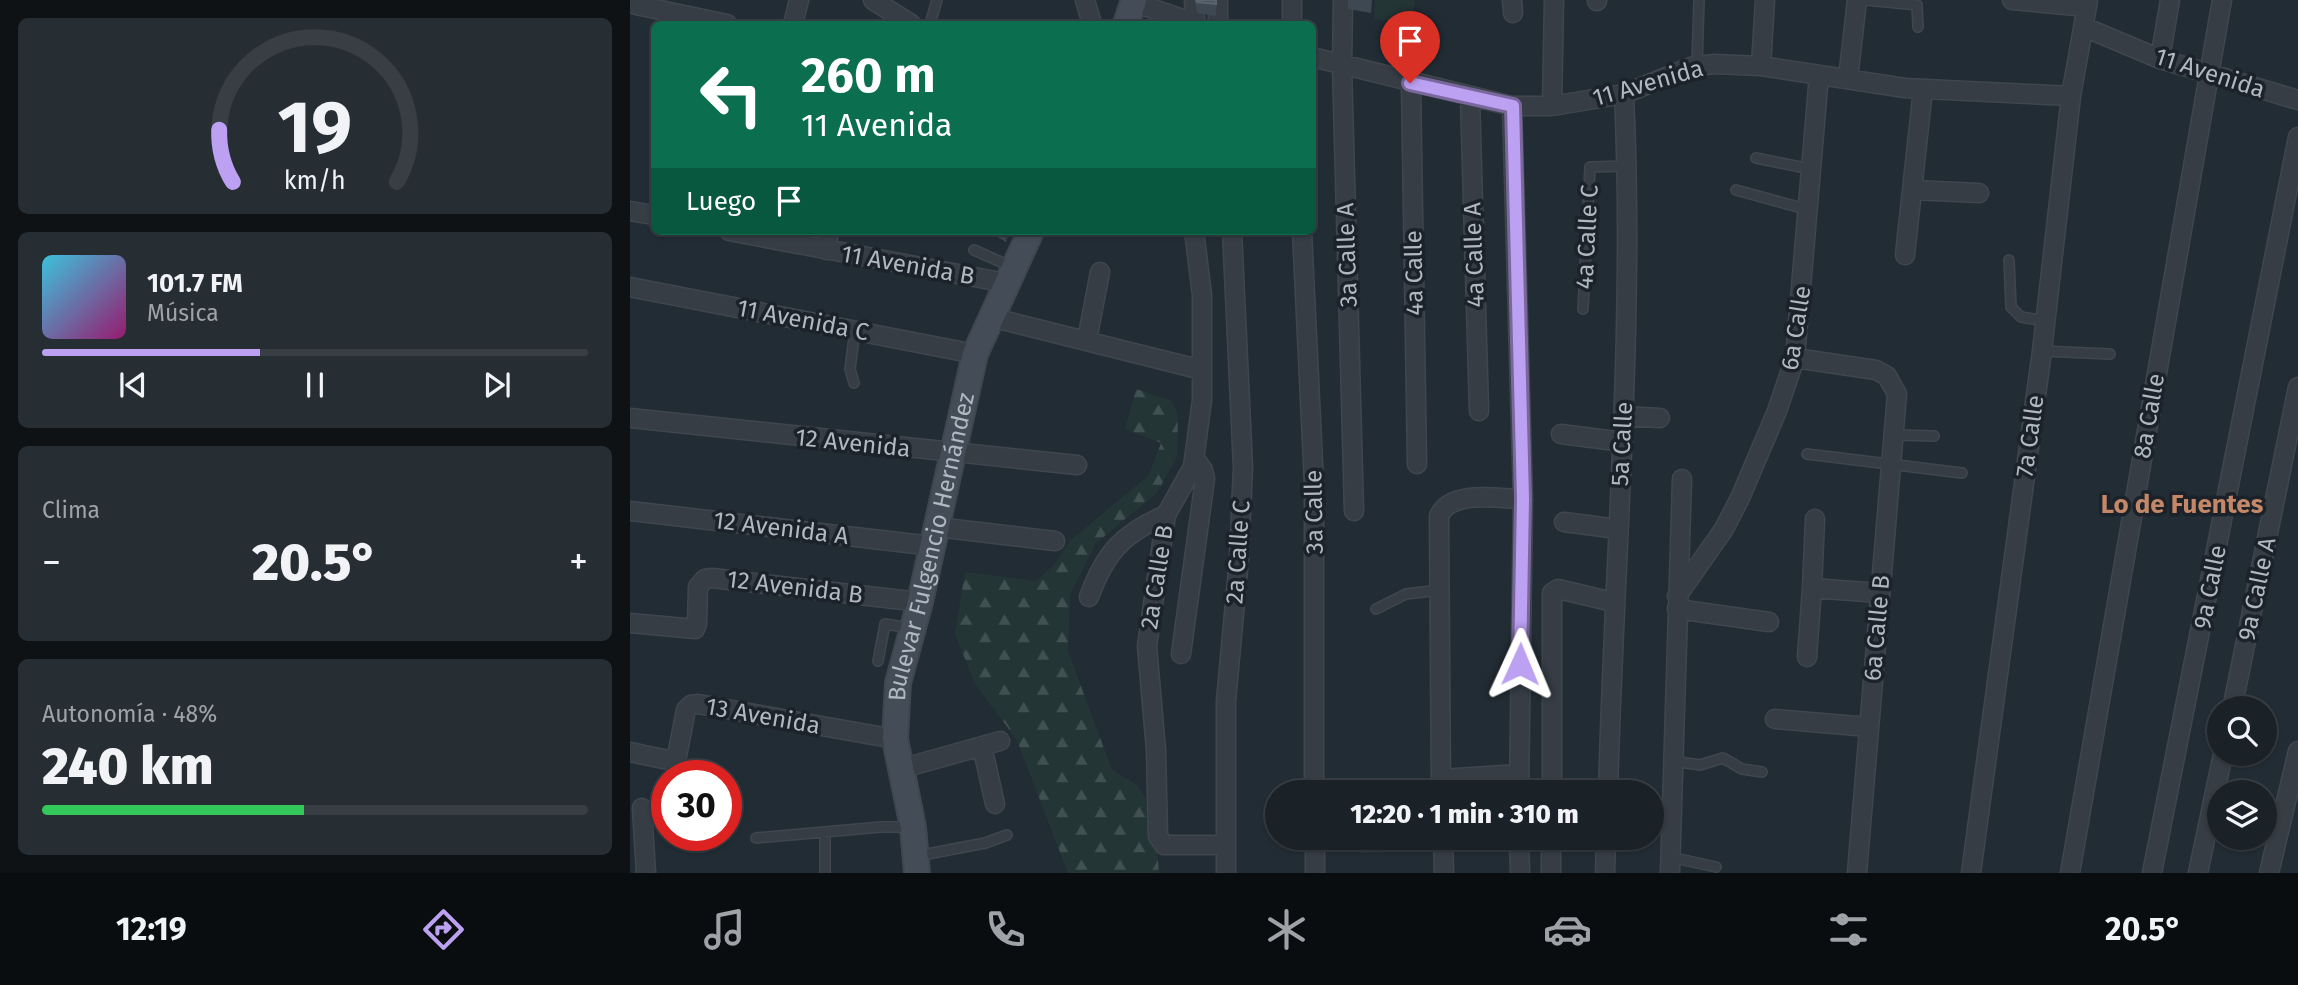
<!DOCTYPE html>
<html lang="es">
<head>
<meta charset="utf-8">
<style>
	body { margin:0; font-family:"Fira Sans",sans-serif; background:#272e33; color:#f1f3f6; height:100vh; display:flex; flex-direction:column; font-size:26px; white-space:nowrap }
	* { box-sizing:border-box; margin:0 }
	p { font-size:23px; color:#9fa3a7 }
	.icon { flex:none; width:38px; height:38px; fill:none; stroke:currentColor; stroke-width:2; stroke-linecap:round; stroke-linejoin:round }
	.map { position:relative; flex:1; overflow:hidden }
	.sheet { display:flex; flex-direction:column; gap:18px; padding:18px; background:#0e1215; width:630px }
	.sheet>* { flex:none }
	.banner { position:absolute; left:21px; top:21px; width:665px; height:214px; border-radius:10px; box-shadow:0 2px 5px #0004,0 0 0 2px #383e44; background:#0b6e4f; color:#fff; overflow:hidden }
	.tools { position:absolute; left:1577px; top:696px; display:grid; gap:14px }
	.tools a { display:grid; place-items:center; width:70px; height:70px; border-radius:50%; background:#1a2127; box-shadow:0 2px 5px #0004,0 0 0 2px #383e44; font-size:35px }
	.speed { position:absolute; left:21px; top:760px; display:flex; gap:14px; font-size:35px; font-weight:700; text-align:center }
	.speed>* { display:grid; place-content:center; width:91px; height:91px; border-radius:50%; background:#1a2127; box-shadow:0 2px 5px #0004,0 0 0 2px #383e44; line-height:1 }
	.speed .limit { border:10px solid #d22; background:#fff; color:#111 }
	.pin { position:absolute; display:grid; place-items:center; width:60px; height:60px; color:#fff; margin:-72px -30px; border-radius:50% 50% 50% 0; rotate:-45deg; box-shadow:0 0 7px #0007 }
	.pin .icon { rotate:45deg }
	.me { position:absolute; width:77px; margin:-38px; rotate:1deg; stroke-linejoin:round; filter:drop-shadow(0 0 5px #0008) }
	.turn { display:flex; align-items:center; gap:24px; height:147px; padding:0 35px; font-size:32px }
	.turn .icon { width:91px; height:91px; stroke-width:2.5 }
	.turn b { display:block; font-size:49px; line-height:60px }
	.then { display:flex; align-items:center; height:66px; padding:0 35px; background:#0003; gap:14px; font-size:26px }
	.big { font-size:52px; font-weight:800; line-height:1.1 }
	.sheet .widget { flex:1; display:flex; flex-direction:column; justify-content:center; gap:10px; min-width:0; padding:0 24px; border-radius:10px; background:#272e33 }
	.sheet .dial { align-items:center; gap:0 }
	.dial svg { height:182px; overflow:visible; fill:none; stroke:#383e44; stroke-width:7; stroke-linecap:round; text-anchor:middle }
	.dial text { fill:#f1f3f6; stroke:none }
	.song { display:flex; align-items:center; gap:21px }
	.cover { width:84px; height:84px; border-radius:10px; background:linear-gradient(135deg,hsl(190 70% 55%),hsl(320 70% 35%)) }
	.played { height:7px; border-radius:4px; background:linear-gradient(90deg,#bca0f2 40%,#383e44 40%) }
	.keys { display:flex; justify-content:space-around; direction:ltr }
	.heat { display:flex; justify-content:space-between; align-items:center; font-size:38px; direction:ltr }
	.charge { height:10px; border-radius:5px; background:linear-gradient(90deg,#34c759 48%,#383e44 0) }
	.trip { position:absolute; left:635px; top:780px; width:399px; height:70px; border-radius:35px; background:#1a2127; box-shadow:0 2px 5px #0004,0 0 0 2px #383e44; font-weight:800; line-height:70px; text-align:center }
	.dock { display:flex; height:112px; justify-content:space-around; align-items:center; background:#0a0d10; color:#9fa3a7 }
	.dock .icon { width:49px; height:49px }
	.dock .on { color:#bca0f2 }
	.dock b { font-size:32px; color:#f1f3f6 }
	main { display:flex; flex:1; min-height:0 }
	.map>svg:first-child { display:block }
	.green { fill:#243535 }
	.forest { fill:url(#forest-firs) }
	.lines { fill:none; stroke-linecap:round; stroke-linejoin:round }
	.lane-casing { stroke:#3f464e; stroke-width:12 }
	.street-casing { stroke:#3f464e; stroke-width:21 }
	.secondary-casing { stroke:#3f464e; stroke-width:28 }
	.lane { stroke:#363d45; stroke-width:9 }
	.street { stroke:#363d45; stroke-width:18 }
	.secondary { stroke:#444d57; stroke-width:24 }
	.wall { fill:#3e4852 }
	.shaded-wall { fill:#2d3841 }
	.building { fill:#4a545e; stroke:#5a646e; stroke-width:2 }
	.route-casing { stroke:#7a689d; stroke-width:18 }
	.route { stroke:#bca0f2; stroke-width:12 }
	.labels { text-anchor:middle; stroke-width:7; stroke-linejoin:round; paint-order:stroke }
	.street-label { font-size:24px; fill:#b0b8c1; stroke:#1b2229 }
	.neighbourhood-label { font-size:26px; font-weight:bold; fill:#c48869; stroke:#1b2229 }
</style>
</head>
<body>
<main>
<section class="sheet">
<div class="widget dial"><svg viewBox="0 0 100 80">
<path d="M14 69A42 42 0 1 1 86 69"/>
<path d="M14 69A42 42 0 0 1 8 46" stroke="#bca0f2"/>
<text x="50" y="56" font-size="32" font-weight="700">19</text>
<text x="50" y="72" font-size="11">km/h</text>
</svg></div>
<div class="widget">
<div class="song"><i class="cover"></i><div><b>101.7 FM</b><p>Música</p></div></div>
<div class="played"></div>
<div class="keys"><svg class="icon" aria-label="previous" viewBox="0 0 24 24"><path d="M18 5L8 12l10 7zM5 5v14"/></svg><svg class="icon" aria-label="pause" viewBox="0 0 24 24"><path d="M8 5v14M16 5v14"/></svg><svg class="icon" aria-label="next" viewBox="0 0 24 24"><path d="M6 5l10 7-10 7zM19 5v14"/></svg></div>
</div>
<div class="widget"><p>Clima</p>
<div class="heat"><a>−</a><b class="big">20.5°</b><a>+</a></div>
</div>
<div class="widget"><p>Autonomía · 48%</p><b class="big">240 km</b><div class="charge"></div></div>
</section>
<div class="map">
<svg width="1668" height="873" viewBox="0 0 1668 873">
	<defs>
		<pattern id="forest-firs" width="22" height="20" patternUnits="userSpaceOnUse" patternTransform="scale(1.75)"><rect width="22" height="20" fill="#243535"/><path d="M5 1l3.5 6h-7zM16 11l3.5 6h-7z" fill="#415050"/></pattern>
	</defs>
	<rect width="100%" height="100%" fill="#222c34"/>
	<path class="green" d="M745 0H785L782 25 744 19Z"/>
	<path class="forest" d="M506 389 542 401 548 415 547 456 527 493 466 543 440 594 438 651 482 770 507 785 524 812 529 873H438L387 740 345 684 325 634 335 572 406 581 423 566 442 539 519 475 531 443 495 429Z"/>
	<g class="lines">
		<g class="lane-casing">
			<path id="lane" d="M1236 0 1287 5 1288 27
				M300 24 307 0
				M1067 65 1069 0
				M1126 158 1180 169
				M1106 190 1179 210
				M344 250 382 267
				M1379 260 1381 307 1391 317 1416 321
				M953 309 960 167 998 166
				M1412 351 1480 354
				M224 383 220 369 225 330
				M1265 435 1304 436
				M1177 454 1332 473
				M746 609 776 594 810 590
				M248 661 255 624 280 628
				M1043 761 1070 765 1093 758 1112 769 1132 772
				M195 832V873
				M126 838 251 827H281
				M287 856 355 843 377 835
				M1040 857 1086 867"/>
		</g>
		<g class="street-casing">
			<path id="street" d="M243 0 281 24
				M455 0 462 24
				M564 0 565 24
				M588 0V24
				M662 0V24
				M713 0 712 66 724 511
				M882 0 883 13
				M967 0V1
				M1382 0 1457 7
				M503 2 567 24
				M6 5 97 24
				M163 24 169 0
				M1454 27 1530 59 1668 100
				M682 57 882 106H922L994 94 1061 67 1084 64 1131 66 1275 88 1441 96
				M1530 59 1540 0
				M1131 66 1135 0
				M1218 79 1227 0
				M781 83 787 464
				M840 98 849 411
				M882 106 893 499 889 793
				M922 106 924 0
				M1283 190 1349 193
				M0 211 24 215
				M99 231 376 283
				M564 231 572 295V400L563 467 536 515 517 646 526 750 528 836 534 845H596
				M672 231 684 484V793
				M196 250 199 231
				M1275 255 1293 89
				M0 287 345 354
				M360 317 572 370
				M457 340 470 272
				M1165 358 1246 370 1257 376 1267 394 1227 873
				M994 416 1030 418
				M0 418 447 465
				M931 434 993 442
				M0 511 303 546
				M934 522 988 529
				M307 527 425 541
				M1182 588 1185 519
				M1047 596 1094 529 1110 498 1147 411 1165 358 1189 75
				M459 597C475 553 493 533 536 515
				M1047 609 1139 622
				M0 623 65 629 67 624 68 587 75 579 82 578 290 602
				M551 654 575 479 573 470 565 459
				M1177 657 1182 588 1249 593
				M1602 709 1668 387
				M1145 719 1239 727
				M352 746 365 804
				M0 752 38 760 47 756 56 710 61 705 68 704 265 739
				M270 769 370 741
				M811 779 889 774
				M811 793 809 516C821 489 868 499 893 499
				M922 793V593L928 589 983 602
				M978 793C984 560 1005 327 994 94
				M12 808 16 873
				M685 838V873
				M813 838 814 873
				M889 838 890 873
				M732 842 889 839
				M596 873V701L609 559 613 467 602 231
				M921 873V838
				M975 873 976 838
				M1040 873 1052 479
				M1341 873 1412 351 1441 96 1458 0
				M1440 873 1592 0
				M1522 873 1668 137
				M1568 873 1593 754
				M1639 873 1668 751"/>
		</g>
		<g class="secondary-casing">
			<g id="secondary">
				<path d="M496 24 504 0"/>
				<path id="s1" d="M287 873 283 827 265 739 268 683 290 602 345 354 401 231"/>
			</g>
		</g>
		<use href="#lane" class="lane"/>
		<use href="#street" class="street"/>
		<use href="#secondary" class="secondary"/>
	</g>
	<path class="wall" d="M565 0H586V16L567 13Z
		M718 0H742L741 13 718 9Z
		M357 231H381L376 242Z"/>
	<path class="shaded-wall" d="M376 231H381L376 242Z"/>
	<path class="building" d="M566 0H586V4L567 2Z"/>
	<g class="lines">
		<g class="route-casing">
			<path id="route" d="M780 83 883 106 893 499 890 664"/>
		</g>
		<use href="#route" class="route"/>
	</g>
	<g class="labels">
		<g class="street-label">
			<text transform="translate(1580 73) rotate(18)" y="8">11 Avenida</text>
			<text transform="translate(1018 83) rotate(-16)" y="8">11 Avenida</text>
			<text transform="translate(957 237) rotate(-87)" y="8">4a Calle C</text>
			<text transform="translate(717 255) rotate(-92)" y="8">3a Calle A</text>
			<text transform="translate(844 255) rotate(-92)" y="8">4a Calle A</text>
			<text transform="translate(278 265) rotate(10)" y="8">11 Avenida B</text>
			<text transform="translate(784 273) rotate(-91)" y="8">4a Calle</text>
			<text transform="translate(173 320) rotate(11)" y="8">11 Avenida C</text>
			<text transform="translate(1166 328) rotate(-81)" y="8">6a Calle</text>
			<text transform="translate(1519 416) rotate(-80)" y="8">8a Calle</text>
			<text transform="translate(1400 436) rotate(-82)" y="8">7a Calle</text>
			<text transform="translate(223 443) rotate(6)" y="8">12 Avenida</text>
			<text transform="translate(992 444) rotate(-87)" y="8">5a Calle</text>
			<text transform="translate(684 512) rotate(-91)" y="8">3a Calle</text>
			<text transform="translate(151 528) rotate(7)" y="8">12 Avenida A</text>
			<text dy="8" stroke="none"><textPath href="#s1" startOffset="332">Bulevar Fulgencio Hernández</textPath></text>
			<text transform="translate(608 552) rotate(-86)" y="8">2a Calle C</text>
			<text transform="translate(527 577) rotate(-81)" y="8">2a Calle B</text>
			<text transform="translate(165 587) rotate(7)" y="8">12 Avenida B</text>
			<text transform="translate(1580 587) rotate(-79)" y="8">9a Calle</text>
			<text transform="translate(1627 589) rotate(-78)" y="8">9a Calle A</text>
			<text transform="translate(1247 628) rotate(-85)" y="8">6a Calle B</text>
			<text transform="translate(133 716) rotate(10)" y="8">13 Avenida</text>
		</g>
		<g class="neighbourhood-label">
			<text x="1552" y="513">Lo de Fuentes</text>
		</g>
	</g>
</svg>
<div class="tools">
<a><svg class="icon" aria-label="search" viewBox="0 0 24 24"><circle cx="10" cy="10" r="6"/><path d="M15 15l6 6"/></svg></a>
<a><svg class="icon" aria-label="layers" viewBox="0 0 24 24"><path d="M12 4l9 5-9 5-9-5zM3 14l9 5 9-5"/></svg></a>
</div>
<div class="speed"><div class="limit">30</div></div>
<div class="pin" style="left:780px;top:83px;background:#d93025"><svg class="icon" aria-label="arrive" viewBox="0 0 24 24"><path d="M6 21V4h12l-3 4 3 4H6"/></svg></div>
<svg class="me" style="left:890px;top:664px" viewBox="-20 -20 40 40"><path d="M0-17L14 15 0 8-14 15z" fill="#bca0f2" stroke="#fff" stroke-width="4"/></svg>
<div class="trip">12:20 · 1 min · 310 m</div>
<div class="banner">
<div class="turn"><svg class="icon" aria-label="left" viewBox="0 0 24 24"><path d="M17 20v-9H6M10 6l-5 5 5 5"/></svg><div><b>260 m</b>11 Avenida</div></div>
<div class="then">Luego<svg class="icon" aria-label="arrive" viewBox="0 0 24 24"><path d="M6 21V4h12l-3 4 3 4H6"/></svg></div>
</div>
</div>
</main>
<nav class="dock">
<b>12:19</b>
<svg class="icon on" aria-label="directions" viewBox="0 0 24 24"><path d="M12 3l9 9-9 9-9-9zM9 14v-3h6M13 9l2 2-2 2"/></svg>
<svg class="icon" aria-label="music" viewBox="0 0 24 24"><path d="M9 18V5l10-2v13"/><circle cx="6" cy="18" r="3"/><circle cx="16" cy="16" r="3"/></svg>
<svg class="icon" aria-label="phone" viewBox="0 0 24 24"><path d="M5 4h4l2 5-3 2q2 4 5 5l2-3 5 2v4C11 20 4 13 5 4z"/></svg>
<svg class="icon" aria-label="climate" viewBox="0 0 24 24"><path d="M12 3v18M4 7l16 10M4 17L20 7"/></svg>
<svg class="icon" aria-label="car" viewBox="0 0 24 24"><path d="M5 17H2v-5l4-1 3-4h7l3 4 3 1v5h-3M9 17h6M6 11h13"/><circle cx="7" cy="17" r="2"/><circle cx="17" cy="17" r="2"/></svg>
<svg class="icon" aria-label="filters" viewBox="0 0 24 24"><path d="M4 7h16M4 17h16"/><circle cx="9" cy="7" r="2"/><circle cx="15" cy="17" r="2"/></svg>
<b>20.5°</b>
</nav>
</body>
</html>
